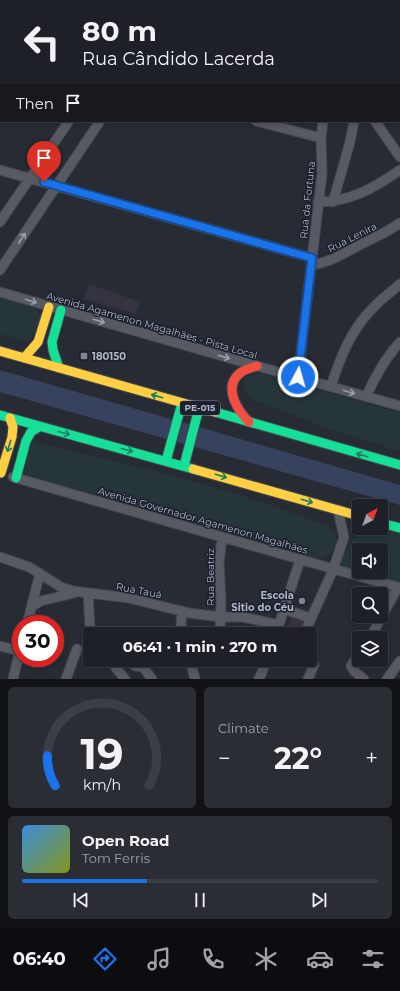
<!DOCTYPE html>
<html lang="en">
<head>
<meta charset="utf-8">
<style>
	body { margin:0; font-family:Montserrat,sans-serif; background:#2a2d33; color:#f1f3f6; height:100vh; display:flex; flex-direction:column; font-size:15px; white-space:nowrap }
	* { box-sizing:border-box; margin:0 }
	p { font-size:13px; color:#a0a3a7 }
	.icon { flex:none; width:22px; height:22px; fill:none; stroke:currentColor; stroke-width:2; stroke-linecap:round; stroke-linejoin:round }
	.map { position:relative; height:679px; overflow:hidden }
	.sheet { display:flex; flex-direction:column; gap:8px; padding:8px; background:#101215; flex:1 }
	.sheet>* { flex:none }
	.banner { position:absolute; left:0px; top:0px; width:400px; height:122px; box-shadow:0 2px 6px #0003,0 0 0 1px #3b3e44; background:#1d2027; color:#f1f3f6; overflow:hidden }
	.needle { width:26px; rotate:41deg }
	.fabs { position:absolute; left:352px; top:499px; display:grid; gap:8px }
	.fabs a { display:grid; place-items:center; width:36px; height:36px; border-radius:4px; background:#1d2027; box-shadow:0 2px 6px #0003,0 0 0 1px #3b3e44; font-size:20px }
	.speed { position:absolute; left:12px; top:615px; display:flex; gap:8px; font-size:20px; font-weight:700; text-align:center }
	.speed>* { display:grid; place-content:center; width:52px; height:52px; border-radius:50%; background:#1d2027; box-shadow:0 2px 6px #0003,0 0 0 1px #3b3e44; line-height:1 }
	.speed .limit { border:6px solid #d22; background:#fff; color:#111 }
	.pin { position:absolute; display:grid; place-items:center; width:34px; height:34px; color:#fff; margin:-41px -17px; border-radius:50% 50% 50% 0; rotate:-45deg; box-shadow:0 0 4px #0007 }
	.pin .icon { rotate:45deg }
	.me { position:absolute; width:44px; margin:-22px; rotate:6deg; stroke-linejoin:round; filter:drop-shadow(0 0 3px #0008) }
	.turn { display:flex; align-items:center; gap:14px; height:84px; padding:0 16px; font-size:18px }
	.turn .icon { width:52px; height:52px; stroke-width:2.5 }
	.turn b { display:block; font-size:28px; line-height:34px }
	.then { display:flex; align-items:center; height:38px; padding:0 16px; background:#0003; gap:8px; font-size:15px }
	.big { font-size:30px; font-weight:700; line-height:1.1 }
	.sheet .card { flex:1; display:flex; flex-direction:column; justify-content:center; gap:6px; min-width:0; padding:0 14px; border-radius:6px; background:#2a2d33 }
	.sheet .dial { align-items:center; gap:0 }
	.dial svg { height:104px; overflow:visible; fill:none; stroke:#3b3e44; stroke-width:7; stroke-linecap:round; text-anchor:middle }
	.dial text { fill:#f1f3f6; stroke:none }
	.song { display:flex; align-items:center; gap:12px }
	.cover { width:48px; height:48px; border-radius:6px; background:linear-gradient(135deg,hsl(210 70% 55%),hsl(70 70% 35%)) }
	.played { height:4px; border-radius:2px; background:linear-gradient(90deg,#1a73e8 35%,#3b3e44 35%) }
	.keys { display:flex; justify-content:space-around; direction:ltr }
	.heat { display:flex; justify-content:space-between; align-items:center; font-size:22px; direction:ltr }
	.sheet .tiles { flex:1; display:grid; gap:8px; grid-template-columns:1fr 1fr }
	.card:last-child { grid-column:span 2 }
	.trip { position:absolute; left:83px; top:627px; width:234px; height:40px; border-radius:4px; background:#1d2027; box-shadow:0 2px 6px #0003,0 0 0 1px #3b3e44; font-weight:700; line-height:40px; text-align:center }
	.tab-bar { display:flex; height:64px; justify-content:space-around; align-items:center; background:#0c0d10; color:#a0a3a7 }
	.tab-bar .icon { width:28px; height:28px }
	.tab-bar .on { color:#1a73e8 }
	.tab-bar b { font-size:18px; color:#f1f3f6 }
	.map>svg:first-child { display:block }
	.medical { fill:#353340 }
	.green { fill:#25353a }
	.water { fill:#36425e }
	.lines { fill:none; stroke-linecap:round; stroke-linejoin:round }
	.street-casing { stroke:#43464d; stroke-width:11 }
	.fast-casing { stroke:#44474f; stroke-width:11 }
	.slow-casing { stroke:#44474f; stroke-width:11 }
	.jam-casing { stroke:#44474f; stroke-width:11 }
	.street { stroke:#575a62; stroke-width:9 }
	.fast { stroke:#16e098; stroke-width:9 }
	.slow { stroke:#ffcf43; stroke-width:9 }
	.jam { stroke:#f24e42; stroke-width:9 }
	.oneway { stroke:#9a9fac }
	.oneway2 { stroke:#188063 }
	.route-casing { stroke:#114b97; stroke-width:10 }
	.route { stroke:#1a73e8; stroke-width:7 }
	.poi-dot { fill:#818592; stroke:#1b202e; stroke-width:1.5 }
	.labels { text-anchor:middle; stroke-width:3; stroke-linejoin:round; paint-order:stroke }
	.shield { fill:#1b202e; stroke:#848998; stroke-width:1 }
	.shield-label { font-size:9px; font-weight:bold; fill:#b1b6c5 }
	.street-label { font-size:10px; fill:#b1b6c5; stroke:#1b202e }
	.poi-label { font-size:10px; font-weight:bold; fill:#b1b6c5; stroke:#1b202e; text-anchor:start }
</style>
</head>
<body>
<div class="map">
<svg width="400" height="679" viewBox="0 0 400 679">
	<rect width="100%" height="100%" fill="#272b34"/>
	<path class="medical" d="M89 284 140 302 136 314 84 299Z
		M292 615 304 619 300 634H286Z"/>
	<path class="green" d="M0 298 34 308C37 310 39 312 40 316 40 324 34 341 25 341L0 334Z
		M256 374H262L400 413V451L329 429 251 399 245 392 243 383 247 377Z
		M32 441 95 457 149 469 240 495 324 524C346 534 337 561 313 557L77 489 34 479 24 472Z
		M359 528H381L400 531V583L361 572H381V550H359V572L338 566Z"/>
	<path class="water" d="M0 370 400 485V505L0 392Z"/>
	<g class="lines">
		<g class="street-casing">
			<path id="street" d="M297 0 302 1
				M151 1 152 0
				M181 1V0
				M373 1V0
				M0 50H1
				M256 121 321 138
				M375 121 400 157
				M0 170 312 258
				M318 202C350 202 374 188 400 170
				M333 202 350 142 354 121
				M0 222 69 121
				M311 265C328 263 341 255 356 247 371 239 386 233 400 223
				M0 270 100 121
				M0 292 257 366 400 406
				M298 377 322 174 321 138 323 121
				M331 386C340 358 351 330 372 309 380 300 391 292 400 284
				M366 397C375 377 385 358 400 342
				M13 477 400 588
				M0 557 29 567 61 587 73 591 129 598 189 613 221 617H243L279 625
				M88 593 90 627 92 631 102 634
				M32 606 41 601 74 593
				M284 609 310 618
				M27 624 40 573
				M182 634 181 622 182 611
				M220 634 221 600 219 563 222 537
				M276 634 300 560
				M304 634 333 570 344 537 338 510
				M370 638 398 587
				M0 646 20 651
				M359 654 351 666 354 671 364 679
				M113 660 116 668 125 679
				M130 660 135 666 143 667 152 679
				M190 660 195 679
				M307 660 314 665 308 679
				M218 661V660
				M13 679 21 646
				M66 679 77 649
				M259 679 267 660
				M387 679 400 661"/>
		</g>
		<g class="fast-casing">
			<path id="fast" d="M59 368 53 350 52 342 61 310
				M215 412 400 465
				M0 415 193 469
				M166 461 182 403
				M184 466 199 408
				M16 478 26 441 31 432 39 427
				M381 523 400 528"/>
		</g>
		<g class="slow-casing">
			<path id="slow" d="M0 351 215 412
				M24 358 38 342 49 307
				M193 469 359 516
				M1 473 12 437 13 427 10 418"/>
		</g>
		<g class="jam-casing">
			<path id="jam" d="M249 422C238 411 223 388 239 374 244 369 251 368 257 366"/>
		</g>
		<use href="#street" class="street"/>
		<use href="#fast" class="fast"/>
		<use href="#slow" class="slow"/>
		<use href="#jam" class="jam"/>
	</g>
	<defs><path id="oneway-shaft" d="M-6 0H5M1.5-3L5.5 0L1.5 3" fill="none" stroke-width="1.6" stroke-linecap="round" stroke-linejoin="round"/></defs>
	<g class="oneway">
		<use href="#oneway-shaft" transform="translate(22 238) rotate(-56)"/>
		<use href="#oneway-shaft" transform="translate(31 301) rotate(17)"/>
		<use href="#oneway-shaft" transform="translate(99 321) rotate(16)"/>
		<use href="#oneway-shaft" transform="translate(224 357) rotate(16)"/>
		<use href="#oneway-shaft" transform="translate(349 392) rotate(17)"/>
	</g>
	<g class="oneway2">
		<use href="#oneway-shaft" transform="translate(157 396) rotate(-164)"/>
		<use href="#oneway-shaft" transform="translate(64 433) rotate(15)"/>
		<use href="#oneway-shaft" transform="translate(9 446) rotate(107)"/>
		<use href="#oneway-shaft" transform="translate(127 450) rotate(15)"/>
		<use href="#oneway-shaft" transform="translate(362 455) rotate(-164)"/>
		<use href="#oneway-shaft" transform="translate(221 476) rotate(16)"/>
		<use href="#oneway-shaft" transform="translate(307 501) rotate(16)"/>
	</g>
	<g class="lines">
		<g class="route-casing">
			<path id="route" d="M44 182 312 258 298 377"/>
		</g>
		<use href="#route" class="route"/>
	</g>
	<g class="poi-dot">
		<rect x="80" y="352" width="8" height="8" rx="2"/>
		<circle cx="302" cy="601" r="4"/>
	</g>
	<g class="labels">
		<rect class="shield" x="180" y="401" width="40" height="14" rx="3"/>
		<g class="shield-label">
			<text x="200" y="411">PE-015</text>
		</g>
		<g class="street-label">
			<text transform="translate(307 200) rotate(-84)" y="4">Rua da Fortuna</text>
			<text transform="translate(352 237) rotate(-27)" y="4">Rua Lenira</text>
			<text transform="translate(152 325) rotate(16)" y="4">Avenida Agamenon Magalhães - Pista Local</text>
			<text transform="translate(203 520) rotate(16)" y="4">Avenida Governador Agamenon Magalhães</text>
			<text transform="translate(210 577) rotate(-90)" y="4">Rua Beatriz</text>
			<text transform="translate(139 590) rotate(11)" y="4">Rua Tauá</text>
		</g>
		<g class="poi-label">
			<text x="92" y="360">180150</text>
			<text x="294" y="599" text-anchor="end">Escola<tspan x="294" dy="12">Sitio do Céu</tspan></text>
		</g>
	</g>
</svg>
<div class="fabs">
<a><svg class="needle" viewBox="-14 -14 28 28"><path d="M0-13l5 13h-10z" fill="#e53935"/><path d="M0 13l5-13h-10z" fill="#a0a3a7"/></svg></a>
<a><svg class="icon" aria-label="sound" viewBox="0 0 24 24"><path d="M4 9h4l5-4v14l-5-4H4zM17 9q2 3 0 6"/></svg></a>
<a><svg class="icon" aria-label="search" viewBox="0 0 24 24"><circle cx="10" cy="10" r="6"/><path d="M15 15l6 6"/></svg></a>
<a><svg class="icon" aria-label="layers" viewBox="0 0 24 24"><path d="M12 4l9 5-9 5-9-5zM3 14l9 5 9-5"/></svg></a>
</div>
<div class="speed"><div class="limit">30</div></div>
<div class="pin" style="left:44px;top:182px;background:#d93025"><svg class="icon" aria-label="arrive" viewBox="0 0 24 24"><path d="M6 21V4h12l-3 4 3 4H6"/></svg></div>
<svg class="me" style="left:298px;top:377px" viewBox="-20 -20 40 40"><circle r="17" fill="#1a73e8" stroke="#fff" stroke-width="3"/><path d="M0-11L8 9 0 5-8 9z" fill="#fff"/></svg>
<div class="trip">06:41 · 1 min · 270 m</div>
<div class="banner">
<div class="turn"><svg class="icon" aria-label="left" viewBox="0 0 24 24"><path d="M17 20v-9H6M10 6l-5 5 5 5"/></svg><div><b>80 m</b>Rua Cândido Lacerda</div></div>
<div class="then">Then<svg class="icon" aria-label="arrive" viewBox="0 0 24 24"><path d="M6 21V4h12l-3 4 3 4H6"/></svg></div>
</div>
</div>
<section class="sheet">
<div class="tiles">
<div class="card dial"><svg viewBox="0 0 100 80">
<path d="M14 69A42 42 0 1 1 86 69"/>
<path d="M14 69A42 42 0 0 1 8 46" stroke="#1a73e8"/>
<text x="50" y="56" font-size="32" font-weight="700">19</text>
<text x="50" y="72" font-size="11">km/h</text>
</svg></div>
<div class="card"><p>Climate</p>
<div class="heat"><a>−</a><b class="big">22°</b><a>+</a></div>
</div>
<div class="card">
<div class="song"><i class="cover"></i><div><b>Open Road</b><p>Tom Ferris</p></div></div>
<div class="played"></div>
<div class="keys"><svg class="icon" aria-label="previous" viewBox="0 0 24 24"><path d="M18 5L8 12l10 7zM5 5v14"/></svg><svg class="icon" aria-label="pause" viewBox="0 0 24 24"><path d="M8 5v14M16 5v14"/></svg><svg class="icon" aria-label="next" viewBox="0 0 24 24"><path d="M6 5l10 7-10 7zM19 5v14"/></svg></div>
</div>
</div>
</section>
<nav class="tab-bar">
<b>06:40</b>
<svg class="icon on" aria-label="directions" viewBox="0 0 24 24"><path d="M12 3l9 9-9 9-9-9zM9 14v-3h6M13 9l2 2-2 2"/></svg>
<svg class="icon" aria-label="music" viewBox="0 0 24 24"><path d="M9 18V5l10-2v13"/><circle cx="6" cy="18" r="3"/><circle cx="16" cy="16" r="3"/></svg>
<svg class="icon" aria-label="phone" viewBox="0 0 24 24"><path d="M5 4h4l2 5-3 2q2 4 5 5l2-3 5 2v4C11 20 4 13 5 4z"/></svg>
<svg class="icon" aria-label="climate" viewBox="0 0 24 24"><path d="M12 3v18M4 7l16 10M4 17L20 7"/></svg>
<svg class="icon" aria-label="car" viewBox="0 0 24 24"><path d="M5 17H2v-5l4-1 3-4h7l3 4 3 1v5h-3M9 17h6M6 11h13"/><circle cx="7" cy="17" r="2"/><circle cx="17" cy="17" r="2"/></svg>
<svg class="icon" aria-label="filters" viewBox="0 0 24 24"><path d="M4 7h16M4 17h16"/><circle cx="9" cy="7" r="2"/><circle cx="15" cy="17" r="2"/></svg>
</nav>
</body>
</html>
